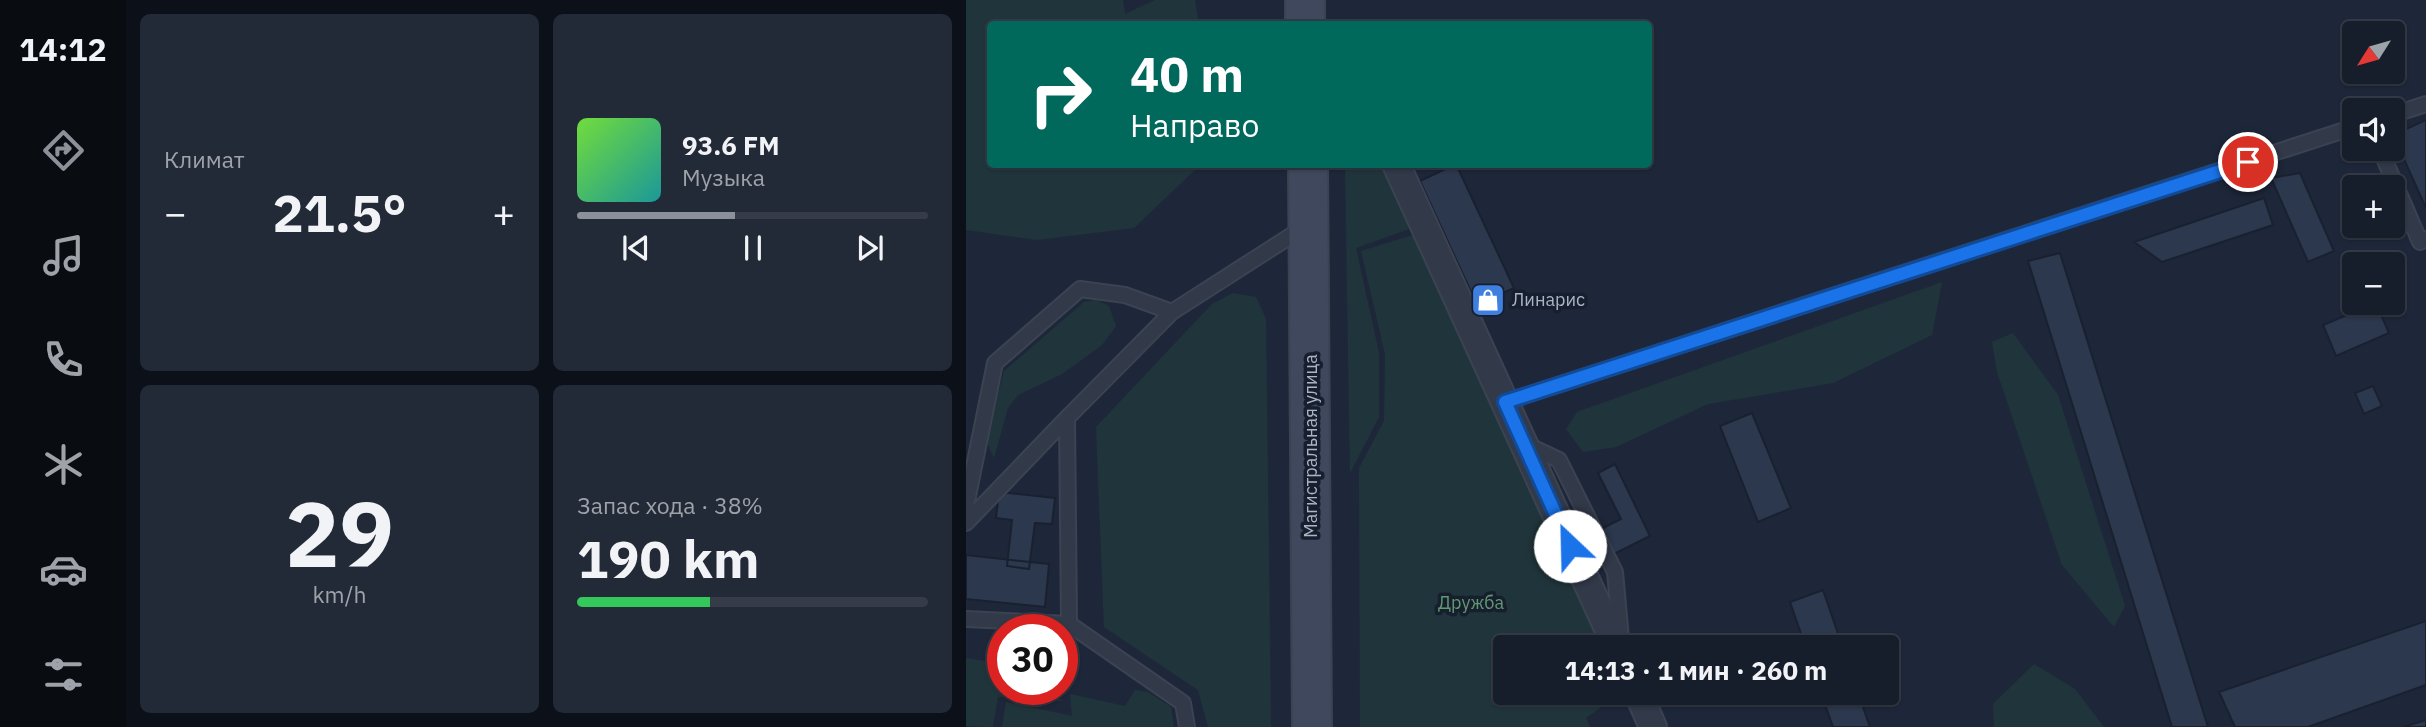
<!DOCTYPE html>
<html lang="ru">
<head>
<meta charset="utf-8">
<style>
	body { margin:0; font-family:"IBM Plex Sans",sans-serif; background:#232a37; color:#f1f3f6; height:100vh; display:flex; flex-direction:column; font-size:26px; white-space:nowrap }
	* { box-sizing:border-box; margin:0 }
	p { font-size:23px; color:#9ea2a9 }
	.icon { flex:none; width:38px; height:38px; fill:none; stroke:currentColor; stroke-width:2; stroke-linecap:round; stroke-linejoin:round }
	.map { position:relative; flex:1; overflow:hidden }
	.panel { display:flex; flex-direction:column; gap:14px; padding:14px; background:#0c1018; width:840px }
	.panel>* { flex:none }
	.hud { position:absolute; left:21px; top:21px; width:665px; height:147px; border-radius:7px; box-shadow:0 2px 5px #0004,0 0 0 2px #353b47; background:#00695c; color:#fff; overflow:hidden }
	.needle { width:46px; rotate:233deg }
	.tools { position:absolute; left:1376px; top:21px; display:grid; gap:14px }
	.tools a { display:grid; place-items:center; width:63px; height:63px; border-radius:7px; background:#161d2b; box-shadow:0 2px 5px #0004,0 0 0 2px #353b47; font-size:35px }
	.speed { position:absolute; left:21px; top:614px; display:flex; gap:14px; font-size:35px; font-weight:700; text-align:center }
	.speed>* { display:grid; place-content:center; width:91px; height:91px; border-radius:50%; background:#161d2b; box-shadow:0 2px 5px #0004,0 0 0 2px #353b47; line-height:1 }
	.speed .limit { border:10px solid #d22; background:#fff; color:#111 }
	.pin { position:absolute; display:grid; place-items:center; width:60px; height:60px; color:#fff; margin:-30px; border:4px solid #fff; border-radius:50%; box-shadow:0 2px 7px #0007 }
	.me { position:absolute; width:77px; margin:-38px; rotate:336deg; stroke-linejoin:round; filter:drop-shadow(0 0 5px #0008) }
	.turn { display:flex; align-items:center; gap:24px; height:147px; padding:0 28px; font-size:32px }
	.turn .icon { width:91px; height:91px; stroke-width:2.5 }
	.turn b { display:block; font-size:49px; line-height:60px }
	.big { font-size:52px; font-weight:700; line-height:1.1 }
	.panel .widget { flex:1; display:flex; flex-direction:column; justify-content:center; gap:10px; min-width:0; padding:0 24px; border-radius:10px; background:#232a37 }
	.panel .dial { align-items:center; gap:0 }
	.dial b { font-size:91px; line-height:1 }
	.song { display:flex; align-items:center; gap:21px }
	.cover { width:84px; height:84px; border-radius:10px; background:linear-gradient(135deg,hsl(100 70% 55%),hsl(180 70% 35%)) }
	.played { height:7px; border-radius:4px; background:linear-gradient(90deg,#8c9099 45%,#353b47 45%) }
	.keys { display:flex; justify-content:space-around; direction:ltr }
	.heat { display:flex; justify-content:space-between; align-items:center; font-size:38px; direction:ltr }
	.charge { height:10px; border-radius:5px; background:linear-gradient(90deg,#34c759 38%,#353b47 0) }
	.panel .tiles { flex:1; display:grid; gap:14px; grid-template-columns:repeat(2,1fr) }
	.trip { position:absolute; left:527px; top:635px; width:406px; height:70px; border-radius:7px; background:#161d2b; box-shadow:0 2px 5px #0004,0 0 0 2px #353b47; font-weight:700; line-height:70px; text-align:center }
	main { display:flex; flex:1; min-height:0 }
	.tabs { display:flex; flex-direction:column; width:126px; justify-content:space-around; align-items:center; background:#090c11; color:#9ea2a9 }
	.tabs .icon { width:49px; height:49px }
	.tabs .on { color:#8c9099 }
	.tabs b { font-size:32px; color:#f1f3f6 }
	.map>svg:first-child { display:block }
	.green { fill:#20353b }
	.building { fill:#2c384e; stroke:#192130; stroke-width:2 }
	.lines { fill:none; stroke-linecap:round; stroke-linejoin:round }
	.service-casing { stroke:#3b4353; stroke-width:18 }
	.minor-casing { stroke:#3b4353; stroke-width:30 }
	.secondary-casing { stroke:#3b4353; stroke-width:42 }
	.service { stroke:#323a4a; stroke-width:14 }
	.minor { stroke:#323a4a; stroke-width:26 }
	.secondary { stroke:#3f485d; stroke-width:38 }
	.route-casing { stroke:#114b97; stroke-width:18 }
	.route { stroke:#1a73e8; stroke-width:12 }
	.labels { text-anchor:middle; stroke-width:7; stroke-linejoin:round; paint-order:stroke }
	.poi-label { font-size:18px; fill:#acb4c7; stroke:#171f2e; text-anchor:start }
	.street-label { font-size:18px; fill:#acb4c7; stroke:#171f2e }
	.park-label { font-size:18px; fill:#619972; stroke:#171f2e }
</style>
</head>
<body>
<main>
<nav class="tabs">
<b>14:12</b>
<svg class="icon on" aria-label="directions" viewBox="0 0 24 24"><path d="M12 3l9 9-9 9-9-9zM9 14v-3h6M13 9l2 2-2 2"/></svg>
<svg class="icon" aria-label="music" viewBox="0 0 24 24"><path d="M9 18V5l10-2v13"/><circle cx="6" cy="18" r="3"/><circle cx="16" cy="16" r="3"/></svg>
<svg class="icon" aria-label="phone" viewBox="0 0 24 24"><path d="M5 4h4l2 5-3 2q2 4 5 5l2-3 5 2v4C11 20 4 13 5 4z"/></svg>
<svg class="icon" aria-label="climate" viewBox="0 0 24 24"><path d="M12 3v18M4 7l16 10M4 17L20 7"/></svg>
<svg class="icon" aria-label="car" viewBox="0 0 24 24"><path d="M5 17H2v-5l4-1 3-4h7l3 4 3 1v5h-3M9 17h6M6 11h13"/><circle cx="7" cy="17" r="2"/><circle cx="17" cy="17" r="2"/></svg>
<svg class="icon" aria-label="filters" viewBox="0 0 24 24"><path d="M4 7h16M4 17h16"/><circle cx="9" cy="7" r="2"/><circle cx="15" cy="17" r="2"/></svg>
</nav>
<section class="panel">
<div class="tiles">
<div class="widget"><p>Климат</p>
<div class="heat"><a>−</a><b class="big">21.5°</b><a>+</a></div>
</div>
<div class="widget">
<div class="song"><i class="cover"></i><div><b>93.6 FM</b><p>Музыка</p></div></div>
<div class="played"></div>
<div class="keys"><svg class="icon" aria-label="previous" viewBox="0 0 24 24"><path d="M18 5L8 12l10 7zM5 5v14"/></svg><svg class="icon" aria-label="pause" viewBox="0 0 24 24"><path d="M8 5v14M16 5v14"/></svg><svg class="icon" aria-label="next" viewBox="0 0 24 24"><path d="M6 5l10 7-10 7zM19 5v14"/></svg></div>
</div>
<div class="widget dial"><b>29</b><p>km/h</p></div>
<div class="widget"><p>Запас хода · 38%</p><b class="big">190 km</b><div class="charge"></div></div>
</div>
</section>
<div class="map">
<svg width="1460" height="727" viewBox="0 0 1460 727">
	<rect width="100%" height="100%" fill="#1e2739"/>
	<path class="green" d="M0 0H157L159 14 189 0H229L233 24H24V164L234 165 168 228 71 240 0 230Z
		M379 165H420L446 228 390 248 413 353V417L384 473Z
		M447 235 635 647 539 648V693H655L620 718 624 727H394L393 468 418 421 419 354 395 251Z
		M976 282 966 335 867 383 742 404 650 447 617 452 600 429 611 412Z
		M267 293 290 297 300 319 305 727H242L232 690 138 627 130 427 246 304Z
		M130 300 143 306 150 326 136 345 96 374 52 395 42 408 28 458 20 441 38 371 118 302Z
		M1047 333 1092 395 1159 606 1148 627 1096 565 1031 372 1026 342Z
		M0 658 37 664V690H79L98 701 32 697 27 727 0 726Z
		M1068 664 1109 689 1138 727H1028L1027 704Z
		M169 690 182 692 205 707 208 727H36L40 702 106 716 104 694 159 706Z"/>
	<path class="building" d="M1460 120V208L1427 135Z
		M490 164 548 288 511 305 454 181Z
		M1334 173 1368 251 1342 262 1305 178Z
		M1298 198 1307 225 1196 262 1168 242Z
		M1094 253 1242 727H1206L1062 261Z
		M1410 303 1423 333 1370 356 1357 325Z
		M1407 386 1416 406 1398 414 1389 393Z
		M786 413 825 508 792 522 754 426Z
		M649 464 684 536 644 556 631 531 655 519 632 473Z
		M33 492 89 498 86 524 69 523 63 569 41 566 46 520 30 518Z
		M0 555 83 564 79 607 0 599Z
		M857 590 877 648H840L824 602Z
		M1460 621V685L1342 727H1269L1253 692Z
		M855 693H892L904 727H867Z
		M1460 720V727H1437Z"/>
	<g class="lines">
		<g class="service-casing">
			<path id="service" d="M1426 115 1460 104
				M1414 149 1454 242 1460 239
				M539 402 1388 127
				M561 445 593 460 649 572 655 639
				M0 506 29 363 114 289 159 295 206 312
				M0 523 101 418
				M0 619 103 624
				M221 727 217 703 103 624 101 418 206 312 337 228"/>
		</g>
		<g class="minor-casing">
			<path id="minor" d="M430 164 651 648
				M672 693 687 727"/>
		</g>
		<g class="secondary-casing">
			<path id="secondary" d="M339 24V0
				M342 164 346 727"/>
		</g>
		<use href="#service" class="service"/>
		<use href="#minor" class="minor"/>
		<use href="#secondary" class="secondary"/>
	</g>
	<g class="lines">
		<g class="route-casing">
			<path id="route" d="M604 546 539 402 1282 162"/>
		</g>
		<use href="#route" class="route"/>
	</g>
	<defs>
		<g id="shop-square" transform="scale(1.75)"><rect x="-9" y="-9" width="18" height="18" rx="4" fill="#3f7fe0" stroke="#171f2e"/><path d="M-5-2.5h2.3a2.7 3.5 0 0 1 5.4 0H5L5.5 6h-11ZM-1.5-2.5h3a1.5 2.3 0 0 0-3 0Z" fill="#fff"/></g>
	</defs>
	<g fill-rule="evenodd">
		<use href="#shop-square" x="522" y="300"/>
	</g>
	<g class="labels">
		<g class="poi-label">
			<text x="546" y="306">Линарис</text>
		</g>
		<g class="street-label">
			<text transform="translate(345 446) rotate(-90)" y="6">Магистральная улица</text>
		</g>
		<g class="park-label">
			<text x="505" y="609">Дружба</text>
		</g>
	</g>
</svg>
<div class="tools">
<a><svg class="needle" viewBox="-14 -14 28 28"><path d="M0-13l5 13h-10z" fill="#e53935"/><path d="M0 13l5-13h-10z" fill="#9ea2a9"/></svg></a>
<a><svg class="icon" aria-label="sound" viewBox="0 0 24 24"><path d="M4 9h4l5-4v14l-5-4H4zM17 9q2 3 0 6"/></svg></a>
<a>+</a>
<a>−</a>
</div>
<div class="speed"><div class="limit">30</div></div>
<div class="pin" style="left:1282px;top:162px;background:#d93025"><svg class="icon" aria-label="arrive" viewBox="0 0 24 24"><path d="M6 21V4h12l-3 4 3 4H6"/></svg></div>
<svg class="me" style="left:604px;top:546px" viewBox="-20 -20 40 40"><circle r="19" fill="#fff"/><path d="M0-13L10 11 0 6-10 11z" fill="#1a73e8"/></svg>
<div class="trip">14:13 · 1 мин · 260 m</div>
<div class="hud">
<div class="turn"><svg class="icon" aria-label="right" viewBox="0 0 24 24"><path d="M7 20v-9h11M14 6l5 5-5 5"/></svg><div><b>40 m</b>Направо</div></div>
</div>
</div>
</main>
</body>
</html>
